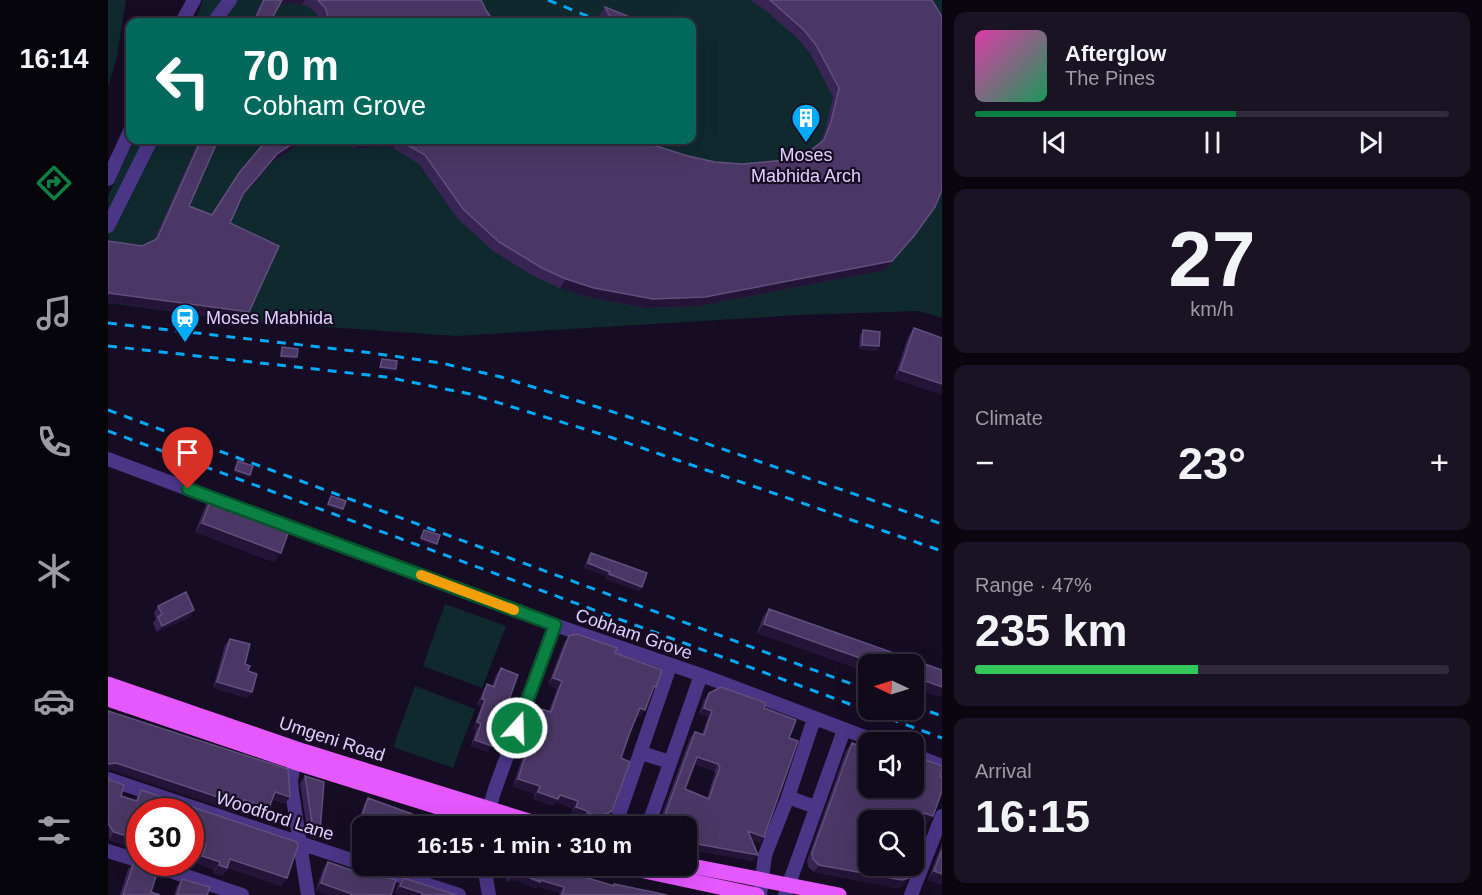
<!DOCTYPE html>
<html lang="en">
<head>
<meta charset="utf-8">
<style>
	body { margin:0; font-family:Arial,sans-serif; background:#191324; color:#f1f3f6; height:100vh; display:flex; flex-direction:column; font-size:22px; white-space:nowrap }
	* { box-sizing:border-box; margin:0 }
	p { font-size:20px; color:#9c9aa3 }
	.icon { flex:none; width:33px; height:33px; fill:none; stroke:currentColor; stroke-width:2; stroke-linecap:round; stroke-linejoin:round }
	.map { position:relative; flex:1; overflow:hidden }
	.sheet { display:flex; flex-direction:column; gap:12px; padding:12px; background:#09060f; width:540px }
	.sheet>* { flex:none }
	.banner { position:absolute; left:18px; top:18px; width:570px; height:126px; border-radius:12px; box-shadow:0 6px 24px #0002,0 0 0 2px #302b3a; background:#00695c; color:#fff; overflow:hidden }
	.needle { width:39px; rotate:274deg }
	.tools { position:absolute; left:750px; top:654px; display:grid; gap:12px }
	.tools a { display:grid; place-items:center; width:66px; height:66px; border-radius:12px; background:#100a1b; box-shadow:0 6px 24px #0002,0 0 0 2px #302b3a; font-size:30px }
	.speed { position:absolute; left:18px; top:798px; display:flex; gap:12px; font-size:30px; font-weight:700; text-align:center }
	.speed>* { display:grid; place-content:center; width:78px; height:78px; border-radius:50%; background:#100a1b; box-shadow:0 6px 24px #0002,0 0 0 2px #302b3a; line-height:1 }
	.speed .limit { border:9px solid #d22; background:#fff; color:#111 }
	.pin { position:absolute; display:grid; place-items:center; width:51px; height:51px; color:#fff; margin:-62px -26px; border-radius:50% 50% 50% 0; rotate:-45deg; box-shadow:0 0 6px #0007 }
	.pin .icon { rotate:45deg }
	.me { position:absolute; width:66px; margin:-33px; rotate:20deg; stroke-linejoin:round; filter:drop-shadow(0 0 4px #0008) }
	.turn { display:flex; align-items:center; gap:21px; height:126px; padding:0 18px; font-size:27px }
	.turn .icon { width:78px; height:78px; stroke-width:2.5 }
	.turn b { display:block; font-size:42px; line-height:51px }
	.big { font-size:45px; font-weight:600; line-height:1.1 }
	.sheet .widget { flex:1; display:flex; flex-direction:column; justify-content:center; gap:9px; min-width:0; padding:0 21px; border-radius:12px; background:#191324 }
	.sheet .dial { align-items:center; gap:0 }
	.dial b { font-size:78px; line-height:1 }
	.song { display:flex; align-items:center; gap:18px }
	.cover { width:72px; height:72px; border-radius:9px; background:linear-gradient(135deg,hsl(320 70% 55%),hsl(150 70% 35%)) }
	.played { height:6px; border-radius:3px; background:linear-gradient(90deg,#0b8043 55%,#302b3a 55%) }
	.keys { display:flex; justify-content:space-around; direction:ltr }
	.heat { display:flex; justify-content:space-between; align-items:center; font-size:33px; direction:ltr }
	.charge { height:9px; border-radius:4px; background:linear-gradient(90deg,#34c759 47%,#302b3a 0) }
	.trip { position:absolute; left:244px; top:816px; width:345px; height:60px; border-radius:12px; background:#100a1b; box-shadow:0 6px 24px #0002,0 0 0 2px #302b3a; font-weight:600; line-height:60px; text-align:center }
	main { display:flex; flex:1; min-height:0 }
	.dock { display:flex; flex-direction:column; width:108px; justify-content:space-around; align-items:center; background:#06040b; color:#9c9aa3 }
	.dock .icon { width:42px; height:42px }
	.dock .current { color:#0b8043 }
	.dock b { font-size:27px; color:#f1f3f6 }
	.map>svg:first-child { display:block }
	.green { fill:#0f292e }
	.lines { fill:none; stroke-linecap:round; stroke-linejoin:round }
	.minor { stroke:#4a3586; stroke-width:14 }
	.major { stroke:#e557ff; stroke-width:15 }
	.rail { stroke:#00aafb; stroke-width:3; stroke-dasharray:9 8; stroke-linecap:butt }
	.wall { fill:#382553; fill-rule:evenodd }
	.shaded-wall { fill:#231438 }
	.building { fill:#4a3765; stroke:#614f7e; stroke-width:1.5; fill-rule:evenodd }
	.route-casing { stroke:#07532c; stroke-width:15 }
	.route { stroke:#0b8043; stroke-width:10 }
	.slow { stroke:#f59e0b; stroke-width:10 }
	.labels { text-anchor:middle; stroke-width:4.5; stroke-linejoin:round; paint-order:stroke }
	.poi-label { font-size:18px; fill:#e0d0ff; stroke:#160d24 }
	.street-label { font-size:18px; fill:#e0d0ff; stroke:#160d24 }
</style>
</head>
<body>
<main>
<nav class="dock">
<b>16:14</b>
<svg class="icon current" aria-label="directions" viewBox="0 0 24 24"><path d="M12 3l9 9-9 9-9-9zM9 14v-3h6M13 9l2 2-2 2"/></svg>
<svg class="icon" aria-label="music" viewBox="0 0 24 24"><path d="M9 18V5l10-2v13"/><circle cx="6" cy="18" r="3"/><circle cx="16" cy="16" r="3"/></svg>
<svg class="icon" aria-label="phone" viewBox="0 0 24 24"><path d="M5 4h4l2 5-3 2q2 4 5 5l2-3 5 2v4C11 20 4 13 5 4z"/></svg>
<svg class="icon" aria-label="climate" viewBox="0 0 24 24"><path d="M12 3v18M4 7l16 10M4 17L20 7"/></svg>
<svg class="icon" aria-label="car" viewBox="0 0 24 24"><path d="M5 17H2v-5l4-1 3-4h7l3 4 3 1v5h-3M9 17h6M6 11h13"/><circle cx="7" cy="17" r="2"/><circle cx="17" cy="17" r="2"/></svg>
<svg class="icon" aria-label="filters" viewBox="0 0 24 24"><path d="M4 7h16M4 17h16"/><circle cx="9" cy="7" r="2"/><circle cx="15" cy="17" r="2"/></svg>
</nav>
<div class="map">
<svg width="834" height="895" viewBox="0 0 834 895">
	<rect width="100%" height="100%" fill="#160d24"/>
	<path class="green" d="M0 0H18L9 56 0 88Z
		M95 0H834V318L811 311 691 315 348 336 134 321 0 303V197L26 140H584V22H87Z
		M337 604 398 626 374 688 315 666Z
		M307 686 367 709 345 768 285 747Z"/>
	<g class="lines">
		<path class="minor" d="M74 22 86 0
			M106 22 122 0
			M0 179 22 131
			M0 226 43 140
			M0 459 120 504
			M166 521 447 625 593 675 770 742
			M533 753 562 762
			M806 755 834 766
			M186 762 183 781 184 792 200 895
			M0 779 255 864
			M680 797 707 807
			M378 819 387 789 447 625
			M507 826 562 666
			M540 826 593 675
			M0 851 32 861
			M36 862 134 895
			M261 866 351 895
			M376 866 381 895
			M652 895 657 855 680 797 706 719
			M677 895 736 730
			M803 895 834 816"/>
		<path class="major" d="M0 684 195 751 437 826
			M0 699 186 762 391 826
			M579 865 731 895
			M513 866 649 895"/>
		<path class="rail" d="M440 0 494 22
			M0 323 264 353 333 363 393 377 518 416 834 524
			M0 346 278 377 362 394 499 436 834 551
			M0 410 760 690
			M0 431 834 738
			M806 706 834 716"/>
	</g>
	<path class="wall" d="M154 0H373L378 10 386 22H213L212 18 204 9 194 4 179 3 171 6 162 22H144Z
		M642 0H824L821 216 800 244 777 270 591 306 539 308 480 297 452 288 427 277 385 251 349 218 311 164 285 148 271 146 246 149 244 140H529L580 156 607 162 635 164 678 160 699 153 712 143 717 130 725 97 702 53 689 38 656 9Z
		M497 7 534 22H495L491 16Z
		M91 140H110L81 206 103 215 131 173 195 140 163 163 134 198 122 223 141 312 134 321 0 302V241L34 246 46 240Z
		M806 328 834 338 786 379 800 337Z
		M755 330 771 346 768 351 751 349 752 335Z
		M104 496 166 562 87 532 98 505Z
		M483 553 534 587 531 591 498 579 499 576 476 568 480 557Z
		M50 606 82 617 49 632 45 623 48 619 46 613Z
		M661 609 834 670V696L830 694 829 696 806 688V664H760V672L649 633 655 617Z
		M461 636 507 653 543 694 537 710 532 717 529 716 513 758 504 811 499 818 488 825 475 821 474 818 463 814 465 809 448 802 445 806 425 799 427 794 405 786 428 716 433 709 441 711 449 689 440 685 456 643Z
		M122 639 140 671 144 692 139 698 105 688 117 645Z
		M393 668 380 752 363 746 368 730 365 729 373 707 369 705 375 691 379 684 384 686 388 675Z
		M601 693 656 708 681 738 656 837 652 843 644 840 645 861 579 849V826H550L582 738 587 732 594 734 600 717 591 714 596 700ZM586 764 606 771 607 773 599 798 577 789Z
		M755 737 819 824 813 821 806 820 795 886 789 888 706 872 700 867 699 861 738 751 744 743 750 746Z
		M197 776 207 839 200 836 192 783Z
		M0 777 2 780 16 785 13 796 27 801 33 790 189 842 190 846 179 878 173 886 120 868 114 876 105 873 106 870 88 863 92 851 82 848V812H32V850L1 840Z
		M260 798 255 826V830L248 828 256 804Z
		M834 843V885L820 880Z
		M26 862 43 892 52 895H12L20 869Z
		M220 862 243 870 248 862 269 874 283 895H221L208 890 215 869Z
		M396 866H452L457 870 476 877 505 885 506 884 559 895H451L452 893 429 886 428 888 408 880 399 882Z
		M295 878 349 895H293L287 893 290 885Z
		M74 879 99 895H66L69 886Z"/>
	<path class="shaded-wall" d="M174 0H197L194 4 179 3 170 6Z
		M190 140H197L163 163 129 203 135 194 169 154Z
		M252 140H291L285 148 271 146 246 149Z
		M827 207 800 244 777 270 591 306 539 308 480 297 452 288 458 279Z
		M0 293 141 312 134 321 0 302Z
		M754 345 771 346 768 351 751 349Z
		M173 356 189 357 187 360 172 358Z
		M272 367 288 369 286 372 271 369Z
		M792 370 834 384V395L786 379Z
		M127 470 142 475 140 477 125 472Z
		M220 504 235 509 234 512 218 506Z
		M94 523 173 553 166 562 87 532Z
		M313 538 329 544 327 546 312 540Z
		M480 563 502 572 499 576 476 568Z
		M501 574 534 587 531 591 498 579Z
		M86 610 82 617 49 632 54 626Z
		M656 624 769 664H760V672L649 633Z
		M806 677 834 687V696L830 694 829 696 806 688Z
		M445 678 454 681 449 689 440 685Z
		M109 682 144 692 139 698 105 688Z
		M374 699 377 700 373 707 369 705Z
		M532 708 537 710 532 717 527 716Z
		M596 708 604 711 600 717 591 714Z
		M369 722 373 724 368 730 365 729Z
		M367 740 384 746 380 752 363 746Z
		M589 757 610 764 606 771 584 763Z
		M8 763 136 800 161 808 156 816 132 808 129 813 3 770 0 771V764Z
		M410 779 432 786 427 794 405 786Z
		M167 792 182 797 177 804 161 799Z
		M430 792 452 795 470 801 465 809 448 802 445 806 425 799Z
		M468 807 479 811 474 818 463 814Z
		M504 811 499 818 488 825 475 821 480 813Z
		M816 813 825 816 819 824 811 820Z
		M252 822 263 826H255V830L248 828Z
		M205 829 212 832 207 839 200 836Z
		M640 831 656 837 652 843 635 837Z
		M6 832 32 840V850L1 840Z
		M82 839 98 844 92 851 82 848Z
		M579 842 650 855 645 861 579 849Z
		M94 856 112 862 106 870 88 863Z
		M122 859 179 878 173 886 117 867Z
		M111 865 119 868 114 876 105 873Z
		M711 865 801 878 795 886 789 888 706 872Z
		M289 866H311L317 867 313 873Z
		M826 871 834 874V885L820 880Z
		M413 874 432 880 456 887 452 893 429 886 428 888 408 880 399 882 403 876Z
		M213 883 244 894 243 895H221L208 890Z
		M292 886 314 893 313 895H293L287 893Z"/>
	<path class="building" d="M156 0H174L162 22H146Z
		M210 0H373L378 10 386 22H221L218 9Z
		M662 0H824L834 17V190L827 207 806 236 784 261 597 297 545 299 486 288 458 279 434 268 391 242 355 209 317 155 291 140H529L580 156 607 162 635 164 678 160 699 153 716 140 723 122 731 88 708 45 696 30Z
		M497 7 534 22H505Z
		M93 140H110L81 206 104 215 131 173 152 148 161 140H190L169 154 135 194 122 223 171 246 141 312 0 293V241L34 246 49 239Z
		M806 328 834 338V384L792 370Z
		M755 330 772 332 771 346 754 345Z
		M174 347 190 349 189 357 173 356Z
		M274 359 289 361 288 369 272 367Z
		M130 461 145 466 142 475 127 470Z
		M104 496 183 525 173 553 94 523Z
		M223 496 238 501 235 509 220 504Z
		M316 530 332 535 329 544 313 538Z
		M483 553 539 573 534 587 501 574 502 572 480 563Z
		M78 592 86 610 54 626 50 617 54 614 50 606Z
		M661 609 834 670V687L806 677V664H769L656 624Z
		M469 634 509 648 507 653 554 670 548 687 546 686 537 710 532 708 522 732 513 758 522 762 504 811 493 817 480 813 479 811 468 807 470 801 452 795 450 799 430 792 432 786 410 779 433 709 443 712 454 681 445 678 461 636Z
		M122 639 142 644 137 664 142 666 140 671 149 674 144 692 109 682Z
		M393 668 410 675 384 746 367 740 373 724 369 722 377 700 374 699 379 684 386 687Z
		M613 687 658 703 656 708 688 720 681 738 690 741 656 837 640 831 650 855 579 842V826H553L587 732 596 735 604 711 596 708 601 693ZM589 757 610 764 612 767 601 799 577 789Z
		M0 711 180 769 182 797 167 792 161 808 136 800 134 805 8 763 0 764Z
		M755 737 769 742H760V788H806V756L834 766V771L832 776H834V791L825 816 816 813 806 840V820H760V866H806V845L813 848 801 878 794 880 711 865 705 859 704 853 744 743 752 746Z
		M197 776 216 782 212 832 205 829Z
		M0 777 2 780 16 785 13 796 29 801 33 790 189 842 190 846 179 878 122 859 119 868 111 865 112 862 94 856 98 844 82 839V812H32V840L6 832 0 824Z
		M260 798 304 814 303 817 321 823 320 826H263L252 822Z
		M834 850V874L826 871Z
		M26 862 50 870 43 892 52 895H15Z
		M220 862 246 871 248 862 255 865V866L270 869 269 874 288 880 283 895H243L244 894 213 883Z
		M402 866H452L458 867 457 870 476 875V877L506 886V884L559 895H454L456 887 432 880V882L413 874 403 876Z
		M295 878 349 895H314V893L292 886Z
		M74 879 102 887 99 895H69Z"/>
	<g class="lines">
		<g class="route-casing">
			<path id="route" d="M80 489 447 625 409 728"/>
		</g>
		<use href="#route" class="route"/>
		<path class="slow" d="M313 575 406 610"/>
	</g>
	<defs>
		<g id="building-pin" transform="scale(1.5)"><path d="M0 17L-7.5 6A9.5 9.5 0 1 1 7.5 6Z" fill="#00aafb" stroke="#160d24"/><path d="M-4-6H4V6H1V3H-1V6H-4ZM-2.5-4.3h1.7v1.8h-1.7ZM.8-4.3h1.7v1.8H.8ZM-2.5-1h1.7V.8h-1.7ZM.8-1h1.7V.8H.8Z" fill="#fff"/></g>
		<g id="station-pin" transform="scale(1.5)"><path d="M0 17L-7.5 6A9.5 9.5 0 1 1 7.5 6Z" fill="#00aafb" stroke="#160d24"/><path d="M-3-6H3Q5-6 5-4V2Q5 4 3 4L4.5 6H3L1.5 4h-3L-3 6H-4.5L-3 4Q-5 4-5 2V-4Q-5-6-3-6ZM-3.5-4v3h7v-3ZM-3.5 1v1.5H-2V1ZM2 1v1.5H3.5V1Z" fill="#fff"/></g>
	</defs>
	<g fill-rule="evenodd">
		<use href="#building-pin" x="698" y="118"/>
		<use href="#station-pin" x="77" y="318"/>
	</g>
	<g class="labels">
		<g class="poi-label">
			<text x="698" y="161">Moses<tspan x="698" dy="21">Mabhida Arch</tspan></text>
			<text x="98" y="324" text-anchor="start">Moses Mabhida</text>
		</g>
		<g class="street-label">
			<text transform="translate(526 634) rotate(19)" y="6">Cobham Grove</text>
			<text transform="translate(224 739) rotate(18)" y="6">Umgeni Road</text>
			<text transform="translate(167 816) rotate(18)" y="6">Woodford Lane</text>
		</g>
	</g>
</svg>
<div class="tools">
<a><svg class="needle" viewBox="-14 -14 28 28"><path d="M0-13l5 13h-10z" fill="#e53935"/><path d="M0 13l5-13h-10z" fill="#9c9aa3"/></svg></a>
<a><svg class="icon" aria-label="sound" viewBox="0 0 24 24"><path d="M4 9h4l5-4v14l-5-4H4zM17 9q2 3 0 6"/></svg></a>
<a><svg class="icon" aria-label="search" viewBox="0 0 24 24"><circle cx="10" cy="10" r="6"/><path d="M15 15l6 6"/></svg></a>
</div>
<div class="speed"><div class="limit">30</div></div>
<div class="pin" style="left:80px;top:489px;background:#d93025"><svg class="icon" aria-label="arrive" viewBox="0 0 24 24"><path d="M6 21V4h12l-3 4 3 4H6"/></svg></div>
<svg class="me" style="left:409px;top:728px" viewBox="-20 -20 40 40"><circle r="17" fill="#0b8043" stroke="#fff" stroke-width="3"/><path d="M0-11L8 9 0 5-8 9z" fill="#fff"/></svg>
<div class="trip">16:15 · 1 min · 310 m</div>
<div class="banner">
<div class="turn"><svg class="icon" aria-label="left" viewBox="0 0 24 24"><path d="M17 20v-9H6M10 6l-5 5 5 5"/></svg><div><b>70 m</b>Cobham Grove</div></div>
</div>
</div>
<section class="sheet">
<div class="widget">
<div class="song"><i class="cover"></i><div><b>Afterglow</b><p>The Pines</p></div></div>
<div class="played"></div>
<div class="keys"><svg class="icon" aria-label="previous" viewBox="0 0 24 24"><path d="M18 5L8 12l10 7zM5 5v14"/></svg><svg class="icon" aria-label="pause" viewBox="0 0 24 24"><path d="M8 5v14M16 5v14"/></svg><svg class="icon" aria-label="next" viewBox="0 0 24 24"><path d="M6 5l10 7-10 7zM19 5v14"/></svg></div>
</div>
<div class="widget dial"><b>27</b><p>km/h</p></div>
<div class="widget"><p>Climate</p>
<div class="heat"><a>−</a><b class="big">23°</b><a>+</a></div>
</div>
<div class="widget"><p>Range · 47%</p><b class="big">235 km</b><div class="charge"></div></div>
<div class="widget"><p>Arrival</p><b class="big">16:15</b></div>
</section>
</main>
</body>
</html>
